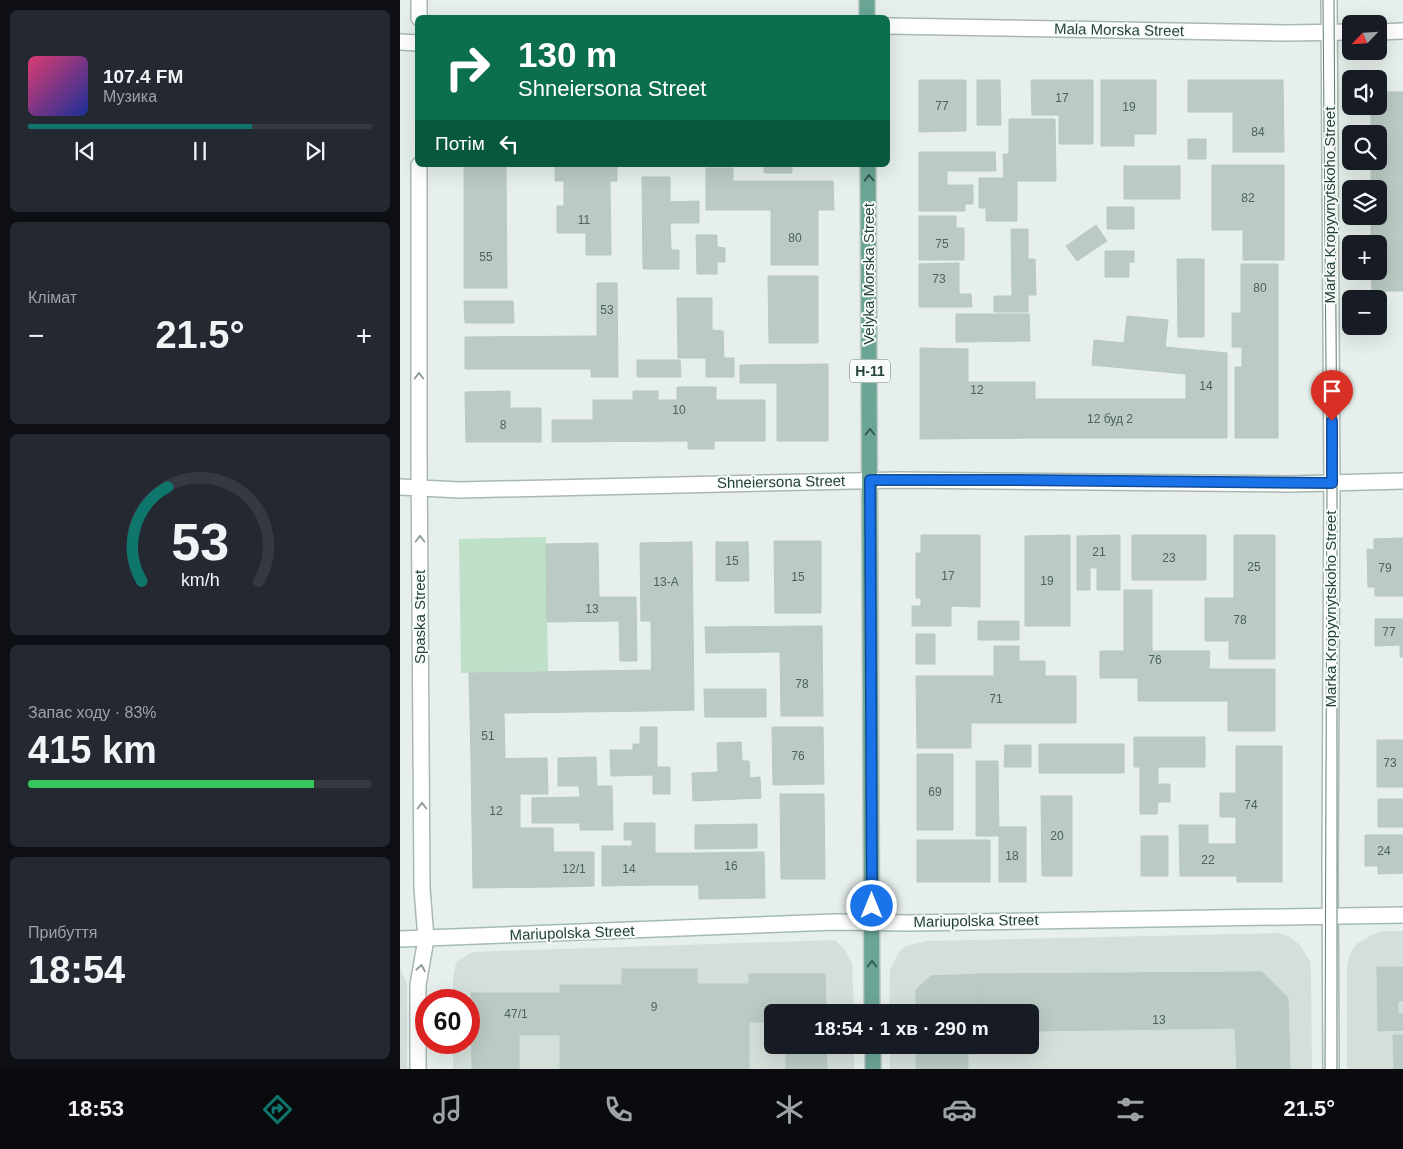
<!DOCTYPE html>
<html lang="uk">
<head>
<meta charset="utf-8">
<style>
	body { margin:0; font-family:Helvetica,sans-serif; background:#242831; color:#f1f3f6; height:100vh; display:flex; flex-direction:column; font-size:19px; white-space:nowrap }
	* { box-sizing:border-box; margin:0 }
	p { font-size:16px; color:#9ea1a6 }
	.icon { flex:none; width:28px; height:28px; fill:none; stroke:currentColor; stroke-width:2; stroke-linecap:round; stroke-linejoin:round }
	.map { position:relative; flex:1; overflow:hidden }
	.drawer { display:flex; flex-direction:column; gap:10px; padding:10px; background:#0d0f14; width:400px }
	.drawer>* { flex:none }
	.guide { position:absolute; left:15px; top:15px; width:475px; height:152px; border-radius:8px; box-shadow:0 5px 20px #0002; background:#0b6e4f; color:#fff; overflow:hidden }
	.needle { width:32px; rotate:245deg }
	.tools { position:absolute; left:942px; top:15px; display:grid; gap:10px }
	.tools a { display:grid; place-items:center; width:45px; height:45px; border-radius:8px; background:#171b24; box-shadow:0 5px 20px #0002; font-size:25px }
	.speed { position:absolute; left:15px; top:989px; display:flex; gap:10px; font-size:25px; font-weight:700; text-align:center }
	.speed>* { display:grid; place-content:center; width:65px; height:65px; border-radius:50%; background:#171b24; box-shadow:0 5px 20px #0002; line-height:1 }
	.speed .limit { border:8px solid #d22; background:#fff; color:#111 }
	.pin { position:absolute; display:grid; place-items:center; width:42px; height:42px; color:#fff; margin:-51px -21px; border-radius:50% 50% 50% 0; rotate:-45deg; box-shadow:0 0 5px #0007 }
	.pin .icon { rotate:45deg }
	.me { position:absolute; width:55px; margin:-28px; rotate:0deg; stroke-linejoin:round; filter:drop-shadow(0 0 4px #0008) }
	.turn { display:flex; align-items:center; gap:18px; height:105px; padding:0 20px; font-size:22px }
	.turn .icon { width:65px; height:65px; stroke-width:2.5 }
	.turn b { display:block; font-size:35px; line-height:42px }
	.then { display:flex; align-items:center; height:48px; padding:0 20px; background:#0003; gap:10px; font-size:19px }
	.big { font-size:38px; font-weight:700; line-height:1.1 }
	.drawer .tile { flex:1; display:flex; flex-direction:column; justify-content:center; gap:8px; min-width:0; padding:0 18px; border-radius:8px; background:#242831 }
	.drawer .dial { align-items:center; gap:0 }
	.dial svg { height:130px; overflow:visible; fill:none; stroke:#363941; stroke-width:7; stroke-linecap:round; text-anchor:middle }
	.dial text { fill:#f1f3f6; stroke:none }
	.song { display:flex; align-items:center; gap:15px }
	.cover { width:60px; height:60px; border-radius:8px; background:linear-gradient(135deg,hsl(340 70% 55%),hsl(230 70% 35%)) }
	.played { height:5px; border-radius:2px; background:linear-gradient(90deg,#0f766e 65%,#363941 65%) }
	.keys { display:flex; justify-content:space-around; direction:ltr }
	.heat { display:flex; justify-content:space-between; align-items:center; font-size:28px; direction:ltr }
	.charge { height:8px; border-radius:4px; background:linear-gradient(90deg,#34c759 83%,#363941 0) }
	.trip { position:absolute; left:364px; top:1004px; width:275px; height:50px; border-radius:8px; background:#171b24; box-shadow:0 5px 20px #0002; font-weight:700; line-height:50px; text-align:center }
	.dock { display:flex; height:80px; justify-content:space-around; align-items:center; background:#090b0e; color:#9ea1a6 }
	.dock .icon { width:35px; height:35px }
	.dock .current { color:#0f766e }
	.dock b { font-size:22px; color:#f1f3f6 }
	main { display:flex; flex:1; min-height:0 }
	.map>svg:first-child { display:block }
	.built { fill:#d4dfda }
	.green { fill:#bfe0c8 }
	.building { fill:#bbcac4; stroke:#b8c9c2 }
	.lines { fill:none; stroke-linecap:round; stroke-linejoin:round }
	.street-casing { stroke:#a8b8b2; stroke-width:18 }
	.secondary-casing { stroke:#a4bbb3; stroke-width:18 }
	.primary-casing { stroke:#c2cac8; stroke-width:18 }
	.street { stroke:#fff; stroke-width:15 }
	.secondary { stroke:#fff; stroke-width:15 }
	.primary { stroke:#6aa596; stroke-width:15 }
	.tram { stroke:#5f7d75; stroke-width:1 }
	.oneway { stroke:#365b51 }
	.oneway2 { stroke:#92a09c }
	.route-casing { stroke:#114b97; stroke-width:12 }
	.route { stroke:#1a73e8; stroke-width:9 }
	.labels { text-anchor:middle; stroke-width:4; stroke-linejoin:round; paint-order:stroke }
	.number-label { font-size:12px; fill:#4a645c }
	.shield { fill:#f7fbf9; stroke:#637a73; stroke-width:1 }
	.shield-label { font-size:14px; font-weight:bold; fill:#24423a }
	.street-label { font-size:15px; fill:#24423a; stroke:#f7fbf9 }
</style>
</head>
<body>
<main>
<section class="drawer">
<div class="tile">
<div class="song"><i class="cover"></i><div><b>107.4 FM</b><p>Музика</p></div></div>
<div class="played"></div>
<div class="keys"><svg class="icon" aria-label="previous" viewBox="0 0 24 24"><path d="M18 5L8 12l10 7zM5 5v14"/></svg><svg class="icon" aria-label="pause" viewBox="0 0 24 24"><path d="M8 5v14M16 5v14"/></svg><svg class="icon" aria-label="next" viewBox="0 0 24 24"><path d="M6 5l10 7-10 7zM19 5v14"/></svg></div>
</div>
<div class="tile"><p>Клімат</p>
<div class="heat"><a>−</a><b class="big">21.5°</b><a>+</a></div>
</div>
<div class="tile dial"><svg viewBox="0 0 100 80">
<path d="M14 69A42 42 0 1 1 86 69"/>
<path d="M14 69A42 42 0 0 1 30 11" stroke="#0f766e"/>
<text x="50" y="56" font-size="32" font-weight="700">53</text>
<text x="50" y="72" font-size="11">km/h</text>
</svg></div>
<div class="tile"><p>Запас ходу · 83%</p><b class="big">415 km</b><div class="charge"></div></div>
<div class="tile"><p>Прибуття</p><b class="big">18:54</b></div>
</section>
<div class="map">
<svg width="1003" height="1069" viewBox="0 0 1003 1069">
	<rect width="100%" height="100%" fill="#e6efeb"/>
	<path class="built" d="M983 931H1003V1069H947V968L949 956 956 944 974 934Z
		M878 933 888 936 900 945 910 962 911 973 912 1069H490V1045H630V1012H489L490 969 499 952 506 946 527 941Z
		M435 940 444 949 452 963 454 1012H372V1045H454V1069H53V1043L69 1042V1000H53V979L56 962 72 952Z
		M0 969 7 983V1069H0Z"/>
	<path class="green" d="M146 537 148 671 61 673 59 539Z"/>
	<path class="building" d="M519 80H566V131L519 132Z
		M577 80H600L601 125H577Z
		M631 80H693V144H659V115H632Z
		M701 80H756V134H734V146H701Z
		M788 80H883L884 152H833V112H788Z
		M979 92H1003V291H972L971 271H979V244H971V216H979V189H971V161H979V134H971V106H979Z
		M609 119H655L656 181H617V221H586V208H579V178H604L603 154H609Z
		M788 139H806V159H788Z
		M519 152H595L596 171H547V185H573V204H565V211H519Z
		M155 165H217V181H210L211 255H186V233H157V206H164V181H155Z
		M364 165H392V173H364Z
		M812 165H884V260H843V230H812Z
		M64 166H106L107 288H64Z
		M724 166H780V199H724Z
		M306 168H333V181H433L434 210H418V265H371V210H306Z
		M242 177H270V202L299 201V223H270L271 250H279V269H243Z
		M707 207H734V229H707Z
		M519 216H556V228H564V260H519Z
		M696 225 707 241 677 261 666 246Z
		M611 229H628V259H635L636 295H628V312H594V296H612Z
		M296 235H317V247L325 248V262H317V274H297Z
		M705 251H734V262H729V277H705Z
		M777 259H804V337H778Z
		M559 263V294H571L572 307H519V264Z
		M841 264H878V347H832V313H841Z
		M368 276H418V343H369Z
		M197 283H217L218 377H191V369H65V337L197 336Z
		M277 298H312V330L323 331 324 358H334V377H306V358H278Z
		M64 301H113L114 323H65Z
		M556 314H629L630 341 556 342Z
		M727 316 768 320 765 347 827 353V438H786V374L692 365 694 340 724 343Z
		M842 347H878V438H835V367H842Z
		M520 348 568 349V382H635V438L520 439Z
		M237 360H280L281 377H237Z
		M428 364V441H377V383H340V365Z
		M277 387H316V400H365V441H314V449H288V441L152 442V420H193V400H233V391H258V400H277Z
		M110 391V408H141V442H66L65 392Z
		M635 399H786V438H635Z
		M521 535H580V607L551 606V626H512V606H521V598H516V553H521Z
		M670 535V626H625V536Z
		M720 535V590H697V568H690V590H677V536Z
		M732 535H806V580H732Z
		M834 535H875V598H834Z
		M1003 538V596H975V587H968L967 549 974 550V539Z
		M374 541H421V613H375Z
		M292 542 293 621H241L240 543Z
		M316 542H348L349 581H316Z
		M198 543 199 597H236L237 661H220L219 621 147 622 146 544Z
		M724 590H752V651H810L809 669H875V731H828V701H738V678H700V651H724Z
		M805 598H875V659H829V641H805Z
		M975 619H1003V657H1000V645L975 646Z
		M251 621H293L294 710 252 711Z
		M578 621H619V640H578Z
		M422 626 423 716H381L380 652 306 653 305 627Z
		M516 634H535V664H516Z
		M594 646H619V661H645V676H676V723H571V748H517L516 676H594Z
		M252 670V711L104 713 105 759H71L69 673Z
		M304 689H366V717H305Z
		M240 727H257V767H270V794H253V775L211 776 210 750H233V744H240Z
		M372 727H423L424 784 373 785Z
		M734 737H805V767H758V784H770V802H758L757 814H740V767H734Z
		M977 740H1003V787H977Z
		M341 742 342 761H349L350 778 360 777 361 798 293 801 292 773 318 772 317 743Z
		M639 744H667V773H639Z
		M667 744H724V773H667Z
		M605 745H631V767H604Z
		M836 746H882V844H836V817H820V793H836Z
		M517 754H553V830H517Z
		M196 757 197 786H212L213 830H180V823H132V798L180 797 179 786H158V758Z
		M147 758 148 794H120V828H153L154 887 73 888 71 759Z
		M576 761H598L599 836H576Z
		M380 794H424L425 879H381Z
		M641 796H672V876H642Z
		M978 799H1003V827H978Z
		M224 823H255V840H224Z
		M357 824V848L295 849V825Z
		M779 825H808V844H836V876H780Z
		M599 827H626V882H599Z
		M965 835H1003V873L978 874V866H965Z
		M741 836H768V876H741Z
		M232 840H255V885L202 886V846H232Z
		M517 840H590V882H517Z
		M836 844H882V882H837Z
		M153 852H194V886L154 887Z
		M364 852 365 898 299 899 298 853Z
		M255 853H298V885H255Z
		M977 967H1003V1001H998V1014H1003V1030L978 1031Z
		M222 969H297V984H349V1069H160V985H222Z
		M862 972 888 998 890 1069H837L835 1028 630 1031V1012H583L581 974Z
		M349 974H425L426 1012H372V1022H349Z
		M581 974 583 1012H516V990L531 976Z
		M71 993H160V1035H119V1069H72Z
		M993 1035H1003V1069H994Z
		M386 1045H426L427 1069H386Z
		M516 1045H576L577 1054H568V1069H516Z"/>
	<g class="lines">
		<g class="street-casing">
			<path id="street" d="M19 0V18
				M929 0 932 483 930 866 931 1069
				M488 26 887 33 951 32
				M979 32 1003 31
				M0 42 18 43
				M0 487 60 490 499 480 891 484 1003 481
				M18 1069V985L26 939 22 888 19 455V165"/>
		</g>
		<g class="secondary-casing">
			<path id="secondary" d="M0 939 435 922 509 923 1003 915"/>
		</g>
		<g class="primary-casing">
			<path id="primary" d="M467 0V18
				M468 165 472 1012
				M473 1045V1069"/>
		</g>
		<use href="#street" class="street"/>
		<use href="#secondary" class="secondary"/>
		<use href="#primary" class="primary"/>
		<path class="tram" d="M923 0 927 483 925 1069
			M934 0 937 483V1069"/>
	</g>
	<defs><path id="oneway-chevron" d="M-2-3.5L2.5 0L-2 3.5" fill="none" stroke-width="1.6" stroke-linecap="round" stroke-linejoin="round" transform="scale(1.25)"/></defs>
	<g class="oneway">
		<use href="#oneway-chevron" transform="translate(469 178) rotate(-91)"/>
		<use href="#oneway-chevron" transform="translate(470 432) rotate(-90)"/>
		<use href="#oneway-chevron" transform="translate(472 964) rotate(-90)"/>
	</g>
	<g class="oneway2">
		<use href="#oneway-chevron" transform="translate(19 376) rotate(-90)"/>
		<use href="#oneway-chevron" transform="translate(20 539) rotate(-90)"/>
		<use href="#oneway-chevron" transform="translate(22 806) rotate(-90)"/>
		<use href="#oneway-chevron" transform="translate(21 968) rotate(-80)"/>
	</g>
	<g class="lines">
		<g class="route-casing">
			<path id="route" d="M472 906 470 480H608L932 483V421"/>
		</g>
		<use href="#route" class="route"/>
	</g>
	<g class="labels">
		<g class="number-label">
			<text x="662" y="102">17</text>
			<text x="542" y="110">77</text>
			<text x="729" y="111">19</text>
			<text x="858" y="136">84</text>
			<text x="848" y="202">82</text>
			<text x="184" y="224">11</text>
			<text x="395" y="242">80</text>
			<text x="542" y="248">75</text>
			<text x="86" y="261">55</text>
			<text x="539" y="283">73</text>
			<text x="860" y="292">80</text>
			<text x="207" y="314">53</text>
			<text x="806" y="390">14</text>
			<text x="577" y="394">12</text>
			<text x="279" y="414">10</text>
			<text x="710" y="423">12 буд 2</text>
			<text x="103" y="429">8</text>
			<text x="699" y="556">21</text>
			<text x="769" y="562">23</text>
			<text x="332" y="565">15</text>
			<text x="854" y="571">25</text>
			<text x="985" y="572">79</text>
			<text x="548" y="580">17</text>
			<text x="398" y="581">15</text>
			<text x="647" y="585">19</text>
			<text x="266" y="586">13-А</text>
			<text x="192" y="613">13</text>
			<text x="840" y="624">78</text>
			<text x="989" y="636">77</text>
			<text x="755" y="664">76</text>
			<text x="402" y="688">78</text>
			<text x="596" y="703">71</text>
			<text x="88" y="740">51</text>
			<text x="398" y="760">76</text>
			<text x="990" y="767">73</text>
			<text x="535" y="796">69</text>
			<text x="851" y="809">74</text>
			<text x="96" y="815">12</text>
			<text x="657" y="840">20</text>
			<text x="984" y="855">24</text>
			<text x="612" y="860">18</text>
			<text x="808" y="864">22</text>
			<text x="331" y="870">16</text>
			<text x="174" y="873">12/1</text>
			<text x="229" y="873">14</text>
			<text x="254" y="1011">9</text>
			<text x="116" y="1018">47/1</text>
			<text x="759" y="1024">13</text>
		</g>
		<rect class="shield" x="450" y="359.5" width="40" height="23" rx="4"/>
		<g class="shield-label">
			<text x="470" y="376">Н-11</text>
		</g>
		<g class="street-label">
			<text transform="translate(719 30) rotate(1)" y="5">Mala Morska Street</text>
			<text transform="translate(930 205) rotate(-90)" y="5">Marka Kropyvnytskoho Street</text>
			<text transform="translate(469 274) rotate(-90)" y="5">Velyka Morska Street</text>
			<text transform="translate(381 482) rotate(-1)" y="5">Shneiersona Street</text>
			<text transform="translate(931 609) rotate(-90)" y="5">Marka Kropyvnytskoho Street</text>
			<text transform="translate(20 617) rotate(-90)" y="5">Spaska Street</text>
			<text transform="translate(576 921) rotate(-1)" y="5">Mariupolska Street</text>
			<text transform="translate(172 933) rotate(-2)" y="5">Mariupolska Street</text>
		</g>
	</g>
</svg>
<div class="tools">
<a><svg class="needle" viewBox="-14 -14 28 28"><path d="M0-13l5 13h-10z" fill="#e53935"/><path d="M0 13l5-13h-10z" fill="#9ea1a6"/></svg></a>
<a><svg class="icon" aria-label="sound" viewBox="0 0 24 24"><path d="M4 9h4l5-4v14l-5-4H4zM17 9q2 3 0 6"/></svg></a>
<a><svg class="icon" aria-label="search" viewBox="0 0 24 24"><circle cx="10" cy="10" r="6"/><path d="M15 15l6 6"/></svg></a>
<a><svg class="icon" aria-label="layers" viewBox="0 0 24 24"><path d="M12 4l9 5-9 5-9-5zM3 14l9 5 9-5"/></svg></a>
<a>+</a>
<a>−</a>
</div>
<div class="speed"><div class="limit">60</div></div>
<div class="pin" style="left:932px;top:421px;background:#d93025"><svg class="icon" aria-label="arrive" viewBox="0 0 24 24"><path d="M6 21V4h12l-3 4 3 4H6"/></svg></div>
<svg class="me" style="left:472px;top:906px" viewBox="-20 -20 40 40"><circle r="17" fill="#1a73e8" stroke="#fff" stroke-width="3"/><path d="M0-11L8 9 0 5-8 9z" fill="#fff"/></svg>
<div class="trip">18:54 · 1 хв · 290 m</div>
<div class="guide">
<div class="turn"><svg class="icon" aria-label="right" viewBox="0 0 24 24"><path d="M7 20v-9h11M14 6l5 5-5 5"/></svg><div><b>130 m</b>Shneiersona Street</div></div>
<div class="then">Потім<svg class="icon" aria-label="left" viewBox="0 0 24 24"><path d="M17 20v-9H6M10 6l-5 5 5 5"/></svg></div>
</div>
</div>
</main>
<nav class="dock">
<b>18:53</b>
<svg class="icon current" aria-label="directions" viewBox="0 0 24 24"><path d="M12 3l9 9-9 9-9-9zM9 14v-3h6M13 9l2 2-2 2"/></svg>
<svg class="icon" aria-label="music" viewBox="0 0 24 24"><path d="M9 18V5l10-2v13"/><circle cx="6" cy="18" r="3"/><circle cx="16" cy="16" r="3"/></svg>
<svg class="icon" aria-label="phone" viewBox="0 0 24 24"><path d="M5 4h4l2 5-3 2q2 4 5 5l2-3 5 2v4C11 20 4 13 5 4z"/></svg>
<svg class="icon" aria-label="climate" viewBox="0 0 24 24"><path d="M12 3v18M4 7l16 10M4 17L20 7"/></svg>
<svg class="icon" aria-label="car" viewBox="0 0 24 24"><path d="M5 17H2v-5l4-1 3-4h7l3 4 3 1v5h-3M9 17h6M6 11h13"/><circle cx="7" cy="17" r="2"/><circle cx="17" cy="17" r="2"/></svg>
<svg class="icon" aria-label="filters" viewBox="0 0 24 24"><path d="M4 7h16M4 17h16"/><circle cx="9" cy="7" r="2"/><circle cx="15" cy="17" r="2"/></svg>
<b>21.5°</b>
</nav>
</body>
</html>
